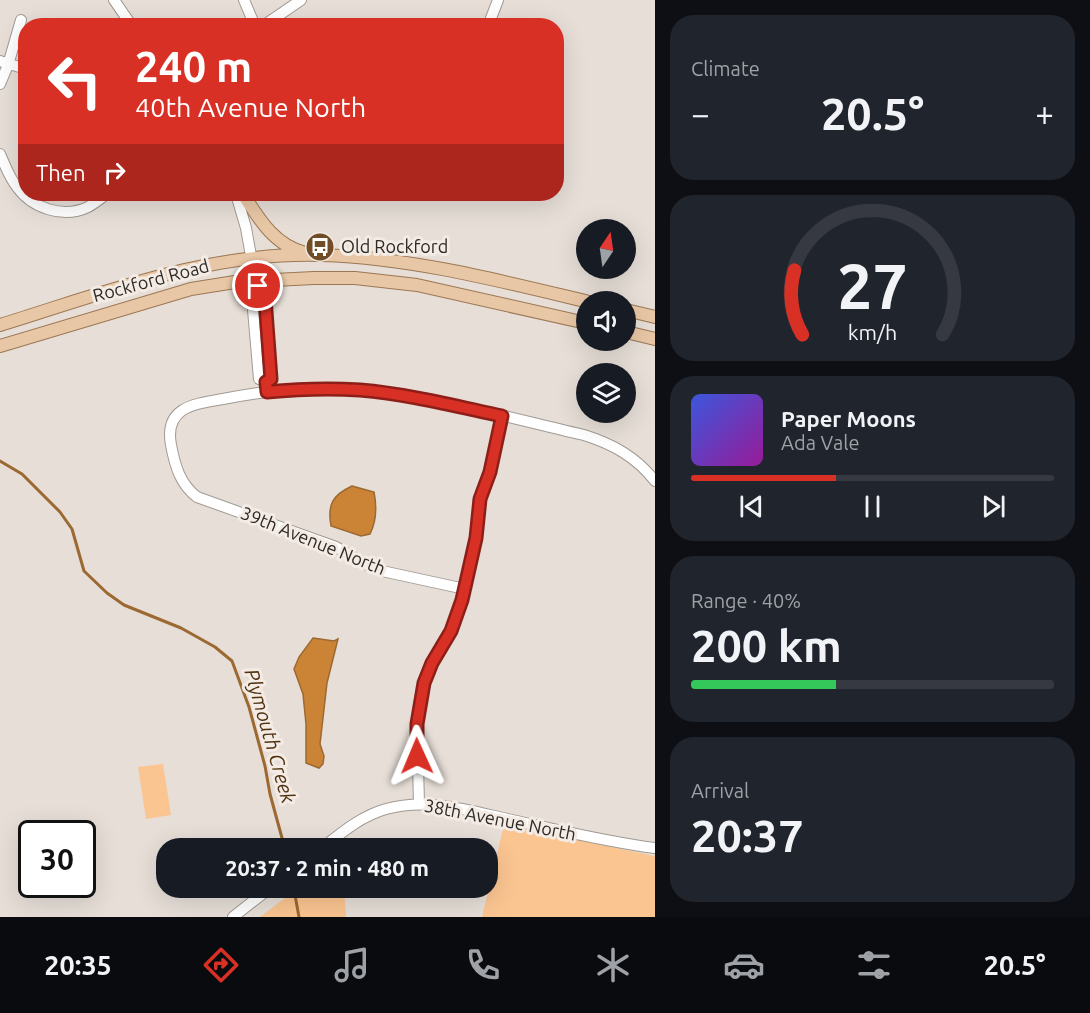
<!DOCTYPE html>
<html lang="en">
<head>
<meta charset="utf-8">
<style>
	body { margin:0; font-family:Ubuntu,sans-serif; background:#20242c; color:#f1f3f6; height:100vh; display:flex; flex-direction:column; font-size:22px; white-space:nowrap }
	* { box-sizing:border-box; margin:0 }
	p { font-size:20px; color:#9ea1a6 }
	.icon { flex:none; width:33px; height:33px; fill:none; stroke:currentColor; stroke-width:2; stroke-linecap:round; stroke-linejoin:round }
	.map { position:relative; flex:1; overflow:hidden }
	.panel { display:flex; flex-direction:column; gap:15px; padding:15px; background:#0d0f14; width:435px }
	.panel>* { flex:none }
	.hud { position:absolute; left:18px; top:18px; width:546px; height:183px; border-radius:24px; box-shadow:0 6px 24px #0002; background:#d93025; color:#fff; overflow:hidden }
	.needle { width:39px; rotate:13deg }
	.tools { position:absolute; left:576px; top:219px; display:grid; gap:12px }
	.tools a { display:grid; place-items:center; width:60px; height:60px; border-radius:50%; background:#171b24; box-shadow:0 6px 24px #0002; font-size:30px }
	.speed { position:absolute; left:18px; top:820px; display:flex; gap:12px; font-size:30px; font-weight:700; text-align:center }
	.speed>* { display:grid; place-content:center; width:78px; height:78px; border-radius:50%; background:#171b24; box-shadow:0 6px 24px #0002; line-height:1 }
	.speed .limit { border:3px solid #111; border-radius:9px; background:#fff; color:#111 }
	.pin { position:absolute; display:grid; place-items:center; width:51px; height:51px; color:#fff; margin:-26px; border:3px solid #fff; border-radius:50%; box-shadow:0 2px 6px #0007 }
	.me { position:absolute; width:66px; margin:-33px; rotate:359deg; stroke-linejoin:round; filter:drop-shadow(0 0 4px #0008) }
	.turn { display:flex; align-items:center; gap:21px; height:126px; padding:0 18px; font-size:27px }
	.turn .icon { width:78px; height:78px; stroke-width:2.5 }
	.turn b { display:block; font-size:42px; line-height:51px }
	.then { display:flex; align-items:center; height:57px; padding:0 18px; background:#0003; gap:12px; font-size:22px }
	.big { font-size:45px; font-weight:700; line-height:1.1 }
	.panel .card { flex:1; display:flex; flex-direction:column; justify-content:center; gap:9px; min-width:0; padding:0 21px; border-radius:24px; background:#20242c }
	.panel .dial { align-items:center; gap:0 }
	.dial svg { height:156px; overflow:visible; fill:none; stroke:#363941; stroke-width:7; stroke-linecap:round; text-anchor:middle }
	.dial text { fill:#f1f3f6; stroke:none }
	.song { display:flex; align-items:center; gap:18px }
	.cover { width:72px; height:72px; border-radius:9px; background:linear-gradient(135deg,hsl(230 70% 55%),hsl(300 70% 35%)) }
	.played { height:6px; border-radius:3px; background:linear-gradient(90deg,#d93025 40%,#363941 40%) }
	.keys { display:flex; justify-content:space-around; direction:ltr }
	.heat { display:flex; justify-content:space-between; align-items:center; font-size:33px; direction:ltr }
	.charge { height:9px; border-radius:4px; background:linear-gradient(90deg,#34c759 40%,#363941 0) }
	.trip { position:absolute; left:156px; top:838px; width:342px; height:60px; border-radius:24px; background:#171b24; box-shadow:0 6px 24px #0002; font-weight:700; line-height:60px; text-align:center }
	.tabs { display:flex; height:96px; justify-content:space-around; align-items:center; background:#090b0e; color:#9ea1a6 }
	.tabs .icon { width:42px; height:42px }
	.tabs .active { color:#d93025 }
	.tabs b { font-size:27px; color:#f1f3f6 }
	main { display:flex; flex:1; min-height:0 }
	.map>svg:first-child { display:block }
	.green { fill:#fbc591 }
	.water { fill:#cb8436; stroke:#9b6931; stroke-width:1.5 }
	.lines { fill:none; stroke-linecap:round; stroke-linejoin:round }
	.stream { stroke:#9b6931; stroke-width:3 }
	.minor-casing { stroke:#a19a93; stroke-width:12 }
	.major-casing { stroke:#9c7753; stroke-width:14 }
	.minor { stroke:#fff; stroke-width:10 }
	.major { stroke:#e8c7a6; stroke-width:12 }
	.route-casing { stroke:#8d1f18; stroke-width:15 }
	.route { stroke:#d93025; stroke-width:10 }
	.labels { text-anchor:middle; stroke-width:6; stroke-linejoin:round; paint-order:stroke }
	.poi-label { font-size:18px; fill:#2c2926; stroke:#f3ebe4; text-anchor:start }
	.street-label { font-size:18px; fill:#2c2926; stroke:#f3ebe4 }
	.water-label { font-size:20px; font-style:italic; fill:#503212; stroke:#f3ebe4 }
</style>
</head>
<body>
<main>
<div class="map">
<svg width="655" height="917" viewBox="0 0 655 917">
	<rect width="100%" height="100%" fill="#e6ded7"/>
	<path class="green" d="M163 764 171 815 146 819 138 767Z
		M504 825 655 856V917H482Z
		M298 888H344L346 917H260Z"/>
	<path class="water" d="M352 486 374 492C377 507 377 520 370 534L361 536 331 526C327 504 333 495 352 486Z
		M313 638 334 641 338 639 327 683 320 744 324 756 323 764 319 768 306 763V724L303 694 294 669 299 657Z"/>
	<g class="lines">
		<path class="stream" d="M0 461 22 474 60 512 72 529 84 571 107 593 124 605 181 628 215 647 232 661 249 707 265 766 270 794 285 849
			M295 895 299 917"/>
		<g class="minor-casing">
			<path id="minor" d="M114 0 132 26
				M244 0 255 26
				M263 26 301 0
				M488 26 498 0
				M0 61 26 69
				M0 84 8 65 21 20
				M0 154C5 165 9 177 17 187 32 208 63 219 88 207 94 204 101 198 107 194
				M236 194 246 228 258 295
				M258 295 265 298 271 379 266 382 267 392
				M258 295 252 298 259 379 266 382
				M465 589 382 571 367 565 336 547 197 497C180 484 175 466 171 445 164 407 194 404 223 399 268 390 315 386 360 390 436 397 511 418 584 435 613 444 636 457 655 481
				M419 804 417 724 420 699 424 683 432 663 451 631 457 616 476 538 480 499 490 472 503 416
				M321 849C341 833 361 816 386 809 428 797 471 811 512 820 559 830 607 842 655 848
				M233 917 270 888"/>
		</g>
		<g class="major-casing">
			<path id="major" d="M243 194C259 219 274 245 305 253
				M626 310 655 317
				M0 325C104 293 211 251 322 255 413 258 501 281 589 302
				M626 332 655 339
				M0 346 191 289 235 282 314 278H355L417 285 586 323"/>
		</g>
		<use href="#minor" class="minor"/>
		<use href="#major" class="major"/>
	</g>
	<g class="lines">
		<g class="route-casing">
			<path id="route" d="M258 286V295L265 298 271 379 266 382 267 392C298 389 329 388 360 390 408 394 455 406 502 416L490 472 480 499 476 538 462 600 451 631 432 663 424 683 417 724V756"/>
		</g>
		<use href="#route" class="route"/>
	</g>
	<defs>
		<g id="bus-disc" transform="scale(1.5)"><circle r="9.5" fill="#714d27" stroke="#f3ebe4"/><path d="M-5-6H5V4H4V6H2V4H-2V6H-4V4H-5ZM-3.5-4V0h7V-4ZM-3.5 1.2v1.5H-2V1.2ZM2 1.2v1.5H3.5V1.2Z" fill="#fff"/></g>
	</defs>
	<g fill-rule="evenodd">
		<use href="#bus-disc" x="320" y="247"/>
	</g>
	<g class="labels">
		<g class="poi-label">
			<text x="341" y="253">Old Rockford</text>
		</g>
		<g class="street-label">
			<text transform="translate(151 281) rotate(-15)" y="6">Rockford Road</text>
			<text transform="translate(313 541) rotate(22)" y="6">39th Avenue North</text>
			<text transform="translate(500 820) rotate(11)" y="6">38th Avenue North</text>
		</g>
		<g class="water-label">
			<text transform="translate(270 736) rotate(74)" y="7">Plymouth Creek</text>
		</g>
	</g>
</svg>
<div class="tools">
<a><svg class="needle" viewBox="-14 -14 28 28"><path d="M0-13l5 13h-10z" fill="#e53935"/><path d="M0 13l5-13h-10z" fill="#9ea1a6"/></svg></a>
<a><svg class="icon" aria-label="sound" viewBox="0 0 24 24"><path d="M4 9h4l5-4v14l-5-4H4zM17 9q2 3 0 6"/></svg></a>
<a><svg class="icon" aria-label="layers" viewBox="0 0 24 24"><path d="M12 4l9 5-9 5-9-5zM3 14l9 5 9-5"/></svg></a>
</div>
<div class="speed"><div class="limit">30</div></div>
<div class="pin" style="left:258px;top:286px;background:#d93025"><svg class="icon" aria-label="arrive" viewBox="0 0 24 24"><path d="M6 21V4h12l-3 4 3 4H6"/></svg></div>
<svg class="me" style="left:417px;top:756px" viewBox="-20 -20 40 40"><path d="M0-17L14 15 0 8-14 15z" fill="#d93025" stroke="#fff" stroke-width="4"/></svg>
<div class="trip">20:37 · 2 min · 480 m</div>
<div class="hud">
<div class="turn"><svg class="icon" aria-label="left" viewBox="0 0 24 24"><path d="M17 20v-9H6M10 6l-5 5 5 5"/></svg><div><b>240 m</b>40th Avenue North</div></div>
<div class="then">Then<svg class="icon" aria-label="right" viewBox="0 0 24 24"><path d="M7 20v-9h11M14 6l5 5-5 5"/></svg></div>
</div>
</div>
<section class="panel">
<div class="card"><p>Climate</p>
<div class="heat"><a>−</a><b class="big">20.5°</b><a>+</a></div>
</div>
<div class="card dial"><svg viewBox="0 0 100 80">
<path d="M14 69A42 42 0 1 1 86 69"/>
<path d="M14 69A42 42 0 0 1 10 36" stroke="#d93025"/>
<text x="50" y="56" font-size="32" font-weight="700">27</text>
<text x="50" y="72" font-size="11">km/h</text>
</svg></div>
<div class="card">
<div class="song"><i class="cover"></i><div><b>Paper Moons</b><p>Ada Vale</p></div></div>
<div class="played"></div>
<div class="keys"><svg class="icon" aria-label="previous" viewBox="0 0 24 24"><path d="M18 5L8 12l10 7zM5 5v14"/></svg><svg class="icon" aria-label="pause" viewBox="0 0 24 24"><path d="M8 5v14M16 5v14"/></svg><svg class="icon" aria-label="next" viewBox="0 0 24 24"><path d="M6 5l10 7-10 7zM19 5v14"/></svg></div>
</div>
<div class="card"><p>Range · 40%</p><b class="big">200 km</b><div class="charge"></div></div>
<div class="card"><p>Arrival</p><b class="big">20:37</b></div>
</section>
</main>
<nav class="tabs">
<b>20:35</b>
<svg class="icon active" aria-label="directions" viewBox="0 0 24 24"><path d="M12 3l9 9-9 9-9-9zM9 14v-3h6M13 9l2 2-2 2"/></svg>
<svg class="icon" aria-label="music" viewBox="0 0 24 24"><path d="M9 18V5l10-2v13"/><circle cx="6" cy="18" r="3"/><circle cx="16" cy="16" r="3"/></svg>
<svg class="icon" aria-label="phone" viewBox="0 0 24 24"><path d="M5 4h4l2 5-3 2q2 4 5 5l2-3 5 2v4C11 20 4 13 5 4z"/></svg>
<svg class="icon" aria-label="climate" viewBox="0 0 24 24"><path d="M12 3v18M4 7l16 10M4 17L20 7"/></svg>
<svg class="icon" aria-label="car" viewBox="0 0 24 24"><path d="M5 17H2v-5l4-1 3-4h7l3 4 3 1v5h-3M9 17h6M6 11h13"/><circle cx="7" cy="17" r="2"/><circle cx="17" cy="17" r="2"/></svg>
<svg class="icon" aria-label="filters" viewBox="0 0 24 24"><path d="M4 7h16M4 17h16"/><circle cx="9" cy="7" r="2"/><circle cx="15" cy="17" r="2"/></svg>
<b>20.5°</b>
</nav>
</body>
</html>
